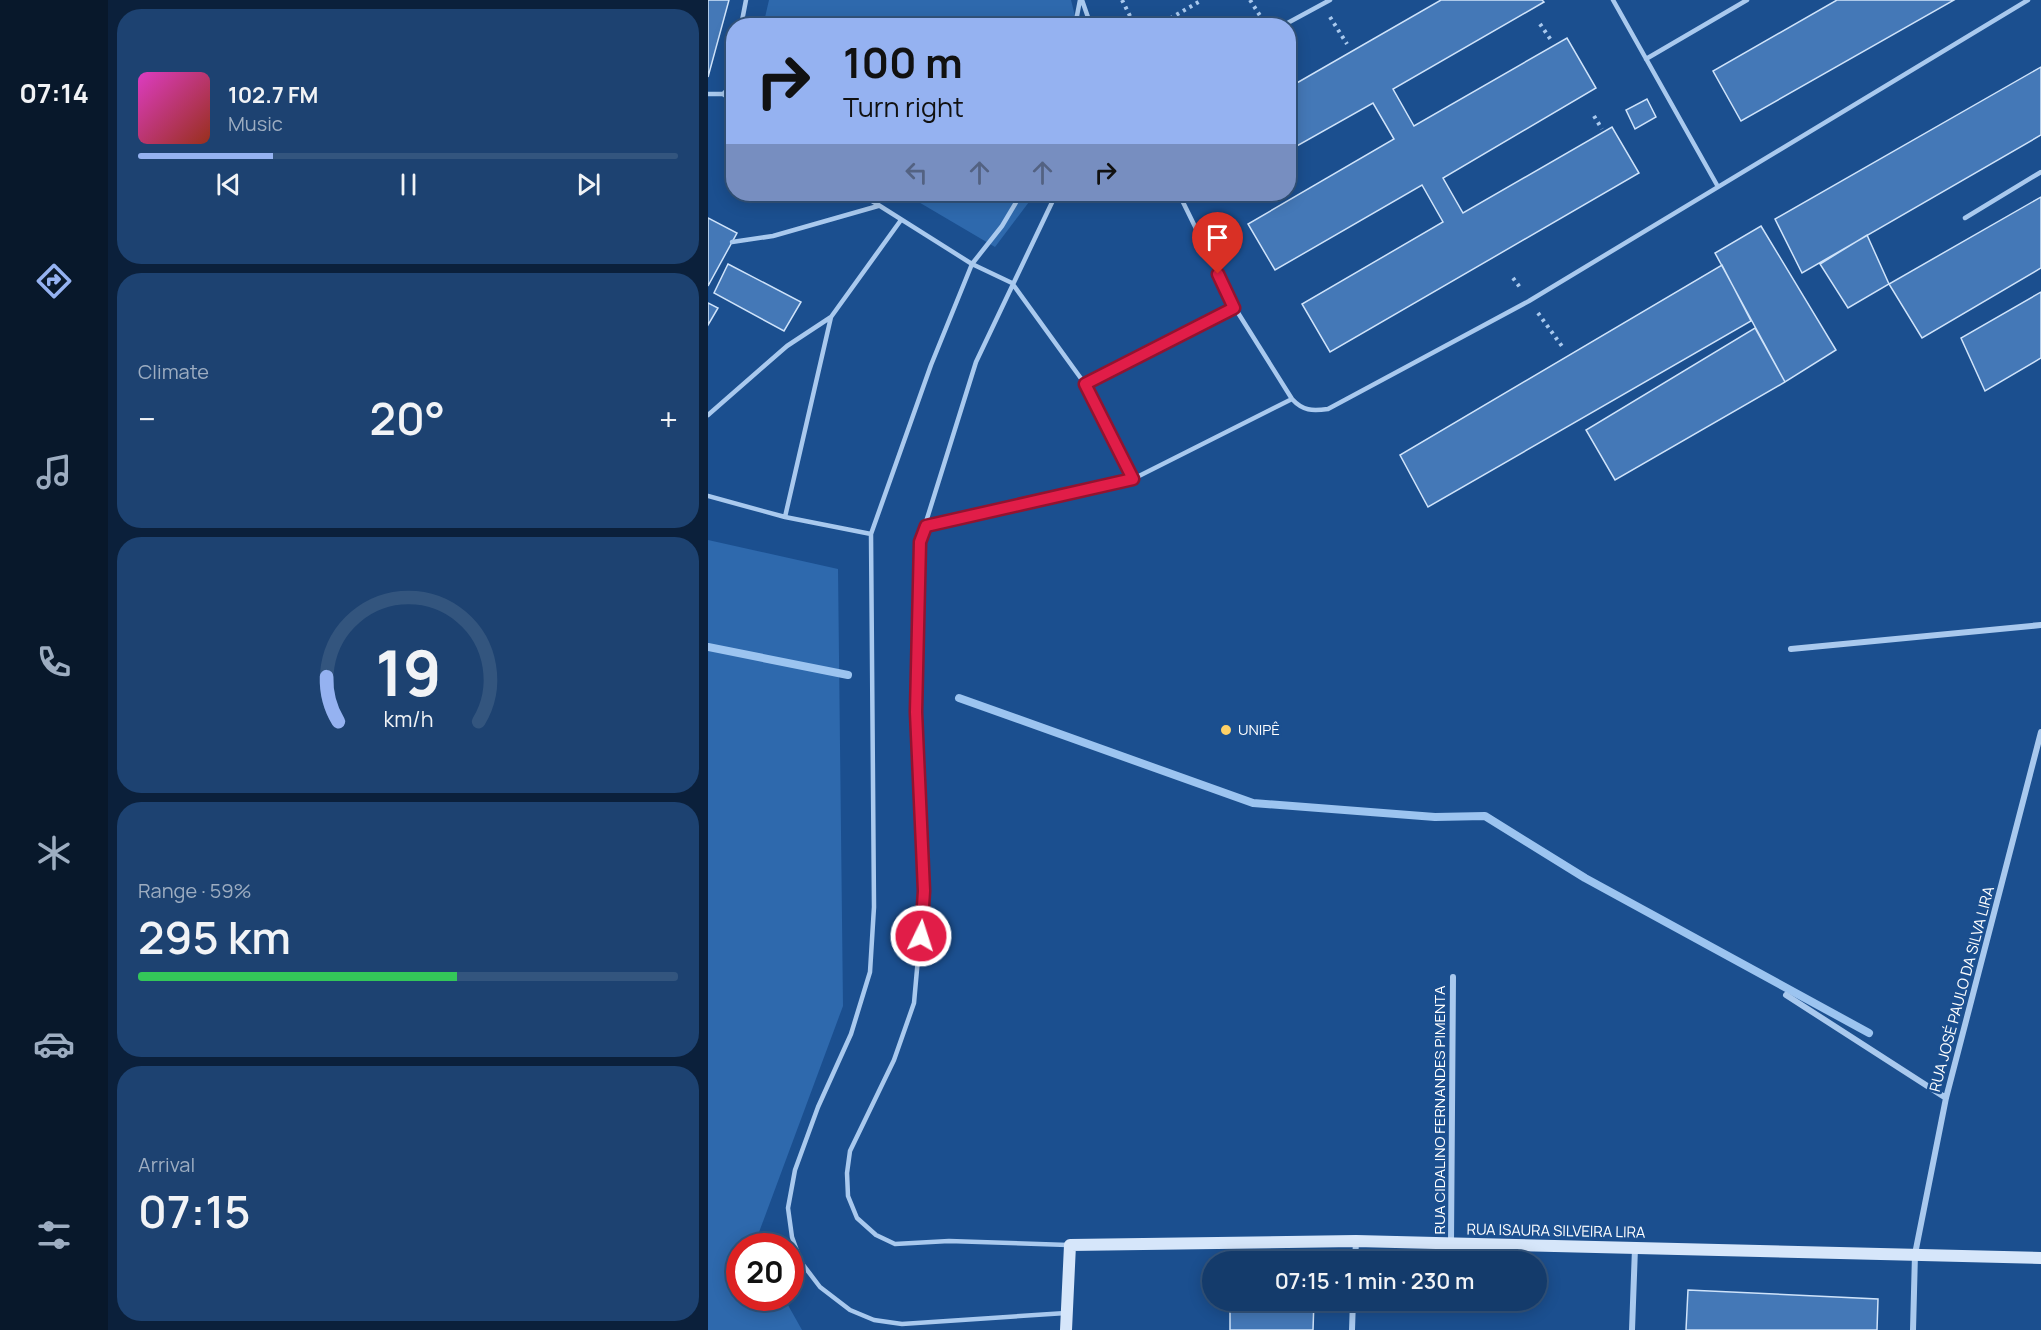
<!DOCTYPE html>
<html lang="en">
<head>
<meta charset="utf-8">
<style>
	body { margin:0; font-family:Manrope,sans-serif; background:#1d4271; color:#f1f3f6; height:100vh; display:flex; flex-direction:column; font-size:22px; white-space:nowrap }
	* { box-sizing:border-box; margin:0 }
	p { font-size:20px; color:#9dadc1 }
	.icon { flex:none; width:33px; height:33px; fill:none; stroke:currentColor; stroke-width:2; stroke-linecap:round; stroke-linejoin:round }
	.map { position:relative; flex:1; overflow:hidden }
	.side { display:flex; flex-direction:column; gap:9px; padding:9px; background:#0b203b; width:600px }
	.side>* { flex:none }
	.guide { position:absolute; left:18px; top:18px; width:570px; height:183px; border-radius:24px; box-shadow:0 3px 15px #0003,0 0 0 2px #33557e; background:#95b2f1; color:#111; overflow:hidden }
	.speed { position:absolute; left:18px; top:1233px; display:flex; gap:12px; font-size:30px; font-weight:700; text-align:center }
	.speed>* { display:grid; place-content:center; width:78px; height:78px; border-radius:50%; background:#143b6b; box-shadow:0 3px 15px #0003,0 0 0 2px #33557e; line-height:1 }
	.speed .limit { border:9px solid #d22; background:#fff; color:#111 }
	.pin { position:absolute; display:grid; place-items:center; width:51px; height:51px; color:#fff; margin:-62px -26px; border-radius:50% 50% 50% 0; rotate:-45deg; box-shadow:0 0 6px #0007 }
	.pin .icon { rotate:45deg }
	.me { position:absolute; width:66px; margin:-33px; rotate:4deg; stroke-linejoin:round; filter:drop-shadow(0 0 4px #0008) }
	.turn { display:flex; align-items:center; gap:21px; height:126px; padding:0 18px; font-size:27px }
	.turn .icon { width:78px; height:78px; stroke-width:2.5 }
	.turn b { display:block; font-size:42px; line-height:51px }
	.lanes { display:flex; align-items:center; height:57px; padding:0 18px; background:#0003; justify-content:center; gap:30px; direction:ltr }
	.lanes .off { opacity:.35 }
	.big { font-size:45px; font-weight:600; line-height:1.1 }
	.side .widget { flex:1; display:flex; flex-direction:column; justify-content:center; gap:9px; min-width:0; padding:0 21px; border-radius:24px; background:#1d4271 }
	.side .dial { align-items:center; gap:0 }
	.dial svg { height:156px; overflow:visible; fill:none; stroke:#33557e; stroke-width:7; stroke-linecap:round; text-anchor:middle }
	.dial text { fill:#f1f3f6; stroke:none }
	.song { display:flex; align-items:center; gap:18px }
	.cover { width:72px; height:72px; border-radius:9px; background:linear-gradient(135deg,hsl(310 70% 55%),hsl(10 70% 35%)) }
	.played { height:6px; border-radius:3px; background:linear-gradient(90deg,#95b2f1 25%,#33557e 25%) }
	.keys { display:flex; justify-content:space-around; direction:ltr }
	.heat { display:flex; justify-content:space-between; align-items:center; font-size:33px; direction:ltr }
	.charge { height:9px; border-radius:4px; background:linear-gradient(90deg,#34c759 59%,#33557e 0) }
	.trip { position:absolute; left:494px; top:1251px; width:345px; height:60px; border-radius:30px; background:#143b6b; box-shadow:0 3px 15px #0003,0 0 0 2px #33557e; font-weight:600; line-height:60px; text-align:center }
	main { display:flex; flex:1; min-height:0 }
	.tab-bar { display:flex; flex-direction:column; width:108px; justify-content:space-around; align-items:center; background:#08182b; color:#9dadc1 }
	.tab-bar .icon { width:42px; height:42px }
	.tab-bar .selected { color:#95b2f1 }
	.tab-bar b { font-size:27px; color:#f1f3f6 }
	.map>svg:first-child { display:block }
	.green { fill:#2e69ad }
	.lines { fill:none; stroke-linecap:round; stroke-linejoin:round }
	.stream { stroke:#9cc4f0; stroke-width:8 }
	.building { fill:#4478b7; stroke:#cfe3fa; stroke-width:1.5 }
	.path { stroke:#a9c9ee; stroke-width:4; stroke-dasharray:3 4.5; stroke-linecap:butt }
	.service { stroke:#a9c9ee; stroke-width:4.5 }
	.minor { stroke:#a9c9ee; stroke-width:6 }
	.secondary { stroke:#d6e6fa; stroke-width:12 }
	.route-casing { stroke:#92132f; stroke-width:15 }
	.route { stroke:#e11d48; stroke-width:10 }
	.poi-dot { fill:#ffd166; stroke:#1b4f8f; stroke-width:2 }
	.labels { text-anchor:middle; stroke-width:5; stroke-linejoin:round; paint-order:stroke }
	.poi-label { font-size:15px; fill:#fff; stroke:#1b4f8f; text-anchor:start }
	.street-label { font-size:15px; fill:#fff; stroke:#1b4f8f }
</style>
</head>
<body>
<main>
<nav class="tab-bar">
<b>07:14</b>
<svg class="icon selected" aria-label="directions" viewBox="0 0 24 24"><path d="M12 3l9 9-9 9-9-9zM9 14v-3h6M13 9l2 2-2 2"/></svg>
<svg class="icon" aria-label="music" viewBox="0 0 24 24"><path d="M9 18V5l10-2v13"/><circle cx="6" cy="18" r="3"/><circle cx="16" cy="16" r="3"/></svg>
<svg class="icon" aria-label="phone" viewBox="0 0 24 24"><path d="M5 4h4l2 5-3 2q2 4 5 5l2-3 5 2v4C11 20 4 13 5 4z"/></svg>
<svg class="icon" aria-label="climate" viewBox="0 0 24 24"><path d="M12 3v18M4 7l16 10M4 17L20 7"/></svg>
<svg class="icon" aria-label="car" viewBox="0 0 24 24"><path d="M5 17H2v-5l4-1 3-4h7l3 4 3 1v5h-3M9 17h6M6 11h13"/><circle cx="7" cy="17" r="2"/><circle cx="17" cy="17" r="2"/></svg>
<svg class="icon" aria-label="filters" viewBox="0 0 24 24"><path d="M4 7h16M4 17h16"/><circle cx="9" cy="7" r="2"/><circle cx="15" cy="17" r="2"/></svg>
</nav>
<section class="side">
<div class="widget">
<div class="song"><i class="cover"></i><div><b>102.7 FM</b><p>Music</p></div></div>
<div class="played"></div>
<div class="keys"><svg class="icon" aria-label="previous" viewBox="0 0 24 24"><path d="M18 5L8 12l10 7zM5 5v14"/></svg><svg class="icon" aria-label="pause" viewBox="0 0 24 24"><path d="M8 5v14M16 5v14"/></svg><svg class="icon" aria-label="next" viewBox="0 0 24 24"><path d="M6 5l10 7-10 7zM19 5v14"/></svg></div>
</div>
<div class="widget"><p>Climate</p>
<div class="heat"><a>−</a><b class="big">20°</b><a>+</a></div>
</div>
<div class="widget dial"><svg viewBox="0 0 100 80">
<path d="M14 69A42 42 0 1 1 86 69"/>
<path d="M14 69A42 42 0 0 1 8 46" stroke="#95b2f1"/>
<text x="50" y="56" font-size="32" font-weight="700">19</text>
<text x="50" y="72" font-size="11">km/h</text>
</svg></div>
<div class="widget"><p>Range · 59%</p><b class="big">295 km</b><div class="charge"></div></div>
<div class="widget"><p>Arrival</p><b class="big">07:15</b></div>
</section>
<div class="map">
<svg width="1333" height="1330" viewBox="0 0 1333 1330">
	<rect width="100%" height="100%" fill="#1b4f8f"/>
	<path class="green" d="M61 0H363L367 16 364 26H55Z
		M197 194H327L287 247Z
		M0 540 130 569 135 1006 47 1243 48 1246H32V1298H76L94 1330H0Z"/>
	<g class="lines">
		<path class="stream" d="M0 647 140 675
			M251 698 545 803 727 817 777 816 877 878 1161 1033"/>
	</g>
	<path class="building" d="M0 0H21L0 77Z
		M733 0H834L836 2 685 89 706 126 859 38 888 88 735 178 755 213 904 127 931 173 622 352 594 304 735 222 714 185 567 270 540 224 686 139 665 103 580 151V88Z
		M1129 0H1246L1033 121 1005 71Z
		M1333 67V135L1094 273 1067 219Z
		M939 99 948 117 927 129 918 110Z
		M1333 197V268L1214 338 1181 284Z
		M0 218 29 233 0 286Z
		M1053 226 1128 350 1077 382 1007 253Z
		M1159 235 1181 284 1140 308 1112 264Z
		M20 264 93 302 76 331 6 293Z
		M1014 265 1043 321 720 507 692 455Z
		M1333 292V358L1277 391 1253 338Z
		M0 303 10 308 0 325Z
		M1047 328 1077 382 907 480 878 430Z
		M980 1290 1170 1299 1169 1330H978Z
		M522 1300H606L605 1330H522Z"/>
	<g class="lines">
		<path class="path" d="M414 0 427 26
			M542 0 558 25
			M622 17 639 44
			M832 24 843 40
			M449 26 494 0
			M886 116 894 129
			M805 278 814 290
			M830 313 856 349"/>
		<path class="service" d="M374 0 383 26
			M905 0 1009 185
			M33 26 38 0
			M367 26 372 0
			M574 26 622 0
			M26 57 19 90 15 94 26 101
			M938 59 1039 0
			M0 94H15
			M153 194 264 264 304 283 377 384 425 479
			M313 194 294 226 264 264 223 365 163 534 166 907 162 972 143 1034 110 1107 87 1170 80 1208 84 1237 93 1262 112 1287 142 1310 166 1320 194 1324 358 1313
			M348 194 268 362 212 541 208 712 216 891 206 1003 186 1060 142 1151 139 1173 140 1196 149 1218 168 1235 187 1244 241 1241 360 1245
			M471 194 527 308 584 399C595 411 604 411 620 409L821 301 1320 0
			M1257 218 1333 172
			M24 242 65 236 170 206
			M377 384 527 308
			M0 415 79 346 123 317
			M0 496 77 517 163 534
			M77 517 123 317 193 220
			M218 526 425 479 584 399"/>
		<path class="minor" d="M1083 649 1333 625
			M1078 995 1238 1098
			M743 1243 745 977
			M647 1262 648 1241
			M644 1330 645 1300
			M924 1330 927 1248
			M1205 1330 1207 1254 1238 1098 1333 732"/>
		<path class="secondary" d="M358 1330 362 1245 648 1241 1333 1258"/>
	</g>
	<g class="lines">
		<g class="route-casing">
			<path id="route" d="M213 936 216 891 208 712 212 542 218 526 425 479 377 384 526 308 510 274"/>
		</g>
		<use href="#route" class="route"/>
	</g>
	<circle class="poi-dot" cx="518" cy="730" r="6"/>
	<g class="labels">
		<g class="poi-label">
			<text x="530" y="735">UNIPÊ</text>
		</g>
		<g class="street-label">
			<text transform="translate(1254 989) rotate(-75)" y="5">RUA JOSÉ PAULO DA SILVA LIRA</text>
			<text transform="translate(732 1110) rotate(-90)" y="5">RUA CIDALINO FERNANDES PIMENTA</text>
			<text transform="translate(848 1231) rotate(1)" y="5">RUA ISAURA SILVEIRA LIRA</text>
		</g>
	</g>
</svg>
<div class="speed"><div class="limit">20</div></div>
<div class="pin" style="left:510px;top:274px;background:#d93025"><svg class="icon" aria-label="arrive" viewBox="0 0 24 24"><path d="M6 21V4h12l-3 4 3 4H6"/></svg></div>
<svg class="me" style="left:213px;top:936px" viewBox="-20 -20 40 40"><circle r="17" fill="#e11d48" stroke="#fff" stroke-width="3"/><path d="M0-11L8 9 0 5-8 9z" fill="#fff"/></svg>
<div class="trip">07:15 · 1 min · 230 m</div>
<div class="guide">
<div class="turn"><svg class="icon" aria-label="right" viewBox="0 0 24 24"><path d="M7 20v-9h11M14 6l5 5-5 5"/></svg><div><b>100 m</b>Turn right</div></div>
<div class="lanes"><svg class="icon off" aria-label="left" viewBox="0 0 24 24"><path d="M17 20v-9H6M10 6l-5 5 5 5"/></svg><svg class="icon off" aria-label="ahead" viewBox="0 0 24 24"><path d="M12 20V5M6 11l6-6 6 6"/></svg><svg class="icon off" aria-label="ahead" viewBox="0 0 24 24"><path d="M12 20V5M6 11l6-6 6 6"/></svg><svg class="icon" aria-label="right" viewBox="0 0 24 24"><path d="M7 20v-9h11M14 6l5 5-5 5"/></svg></div>
</div>
</div>
</main>
</body>
</html>
